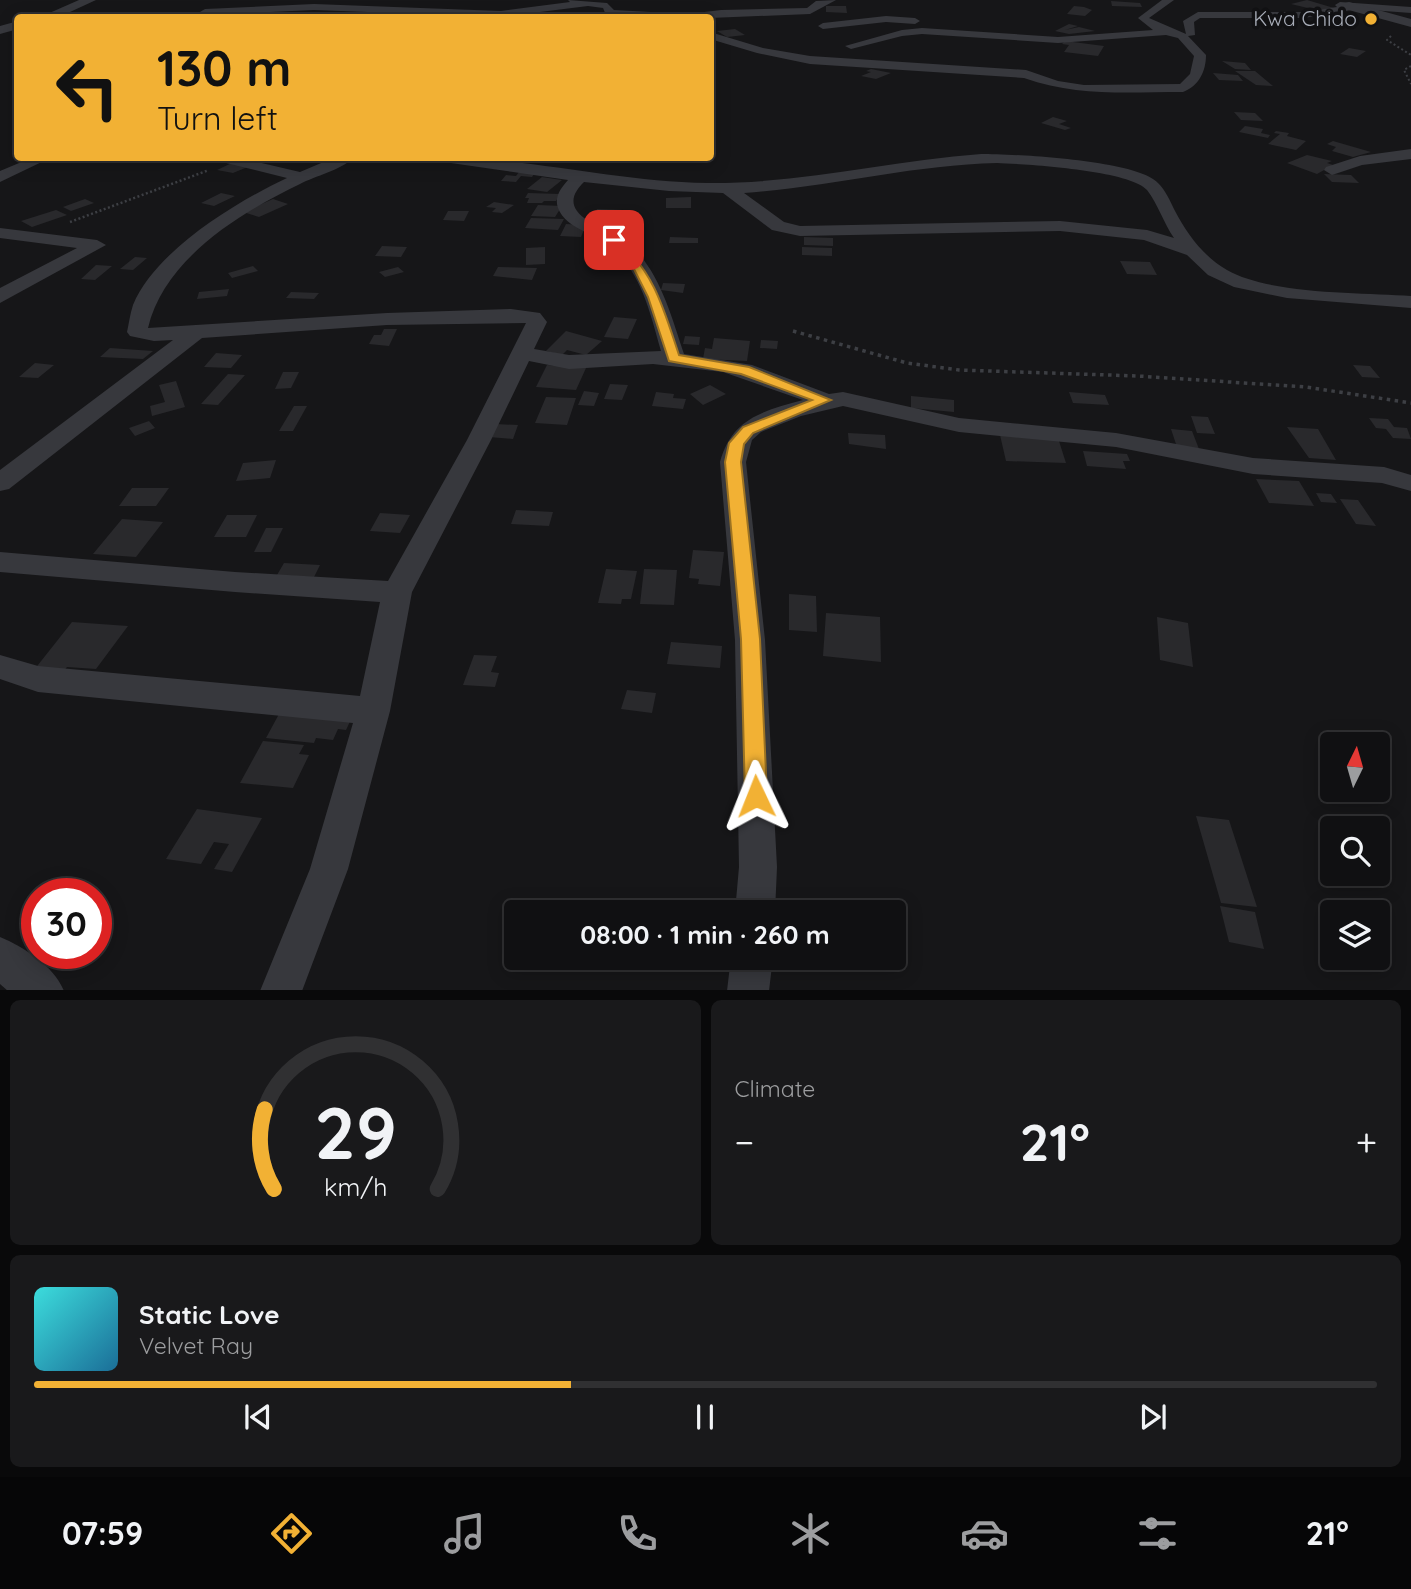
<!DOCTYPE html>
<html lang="en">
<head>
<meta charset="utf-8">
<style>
	body { margin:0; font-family:Quicksand,sans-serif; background:#19191b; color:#f1f3f6; height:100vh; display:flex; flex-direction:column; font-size:26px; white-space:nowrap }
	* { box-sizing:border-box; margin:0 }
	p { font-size:23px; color:#9c9d9f }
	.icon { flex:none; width:38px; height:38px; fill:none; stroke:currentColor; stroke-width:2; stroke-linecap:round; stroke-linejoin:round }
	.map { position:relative; height:990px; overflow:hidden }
	.panel { display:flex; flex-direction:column; gap:10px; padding:10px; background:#09090a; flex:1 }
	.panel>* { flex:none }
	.banner { position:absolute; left:14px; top:14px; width:700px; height:147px; border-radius:7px; box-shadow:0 4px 18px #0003,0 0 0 2px #303032; background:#f2b134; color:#111; overflow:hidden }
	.needle { width:46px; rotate:5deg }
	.tools { position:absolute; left:1320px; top:732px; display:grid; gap:14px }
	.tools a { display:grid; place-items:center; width:70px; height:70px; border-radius:7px; background:#101012; box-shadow:0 4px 18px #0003,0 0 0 2px #303032; font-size:35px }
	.speed { position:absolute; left:21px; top:878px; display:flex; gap:14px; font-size:35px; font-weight:700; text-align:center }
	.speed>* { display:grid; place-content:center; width:91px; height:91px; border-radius:50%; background:#101012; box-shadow:0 4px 18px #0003,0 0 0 2px #303032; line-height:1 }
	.speed .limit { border:10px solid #d22; background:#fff; color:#111 }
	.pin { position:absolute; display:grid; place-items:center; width:60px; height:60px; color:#fff; margin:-30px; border-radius:14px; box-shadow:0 4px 10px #0006 }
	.me { position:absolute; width:77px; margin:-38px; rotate:358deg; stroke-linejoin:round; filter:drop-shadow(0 0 5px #0008) }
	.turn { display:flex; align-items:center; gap:24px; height:147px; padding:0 28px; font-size:32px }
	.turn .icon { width:91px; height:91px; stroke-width:2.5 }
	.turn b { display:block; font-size:49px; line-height:60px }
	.big { font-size:52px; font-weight:700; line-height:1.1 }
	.panel .tile { flex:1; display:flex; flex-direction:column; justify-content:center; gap:10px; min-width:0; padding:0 24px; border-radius:10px; background:#19191b }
	.panel .dial { align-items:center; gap:0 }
	.dial svg { height:182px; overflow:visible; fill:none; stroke:#303032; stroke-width:7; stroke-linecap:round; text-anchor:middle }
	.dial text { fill:#f1f3f6; stroke:none }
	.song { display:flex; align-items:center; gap:21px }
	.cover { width:84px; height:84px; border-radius:10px; background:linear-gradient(135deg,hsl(180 70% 55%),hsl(200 70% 35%)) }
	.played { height:7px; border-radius:4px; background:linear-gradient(90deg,#f2b134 40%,#303032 40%) }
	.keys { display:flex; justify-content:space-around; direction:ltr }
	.heat { display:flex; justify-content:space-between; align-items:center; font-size:38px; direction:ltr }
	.panel .tiles { flex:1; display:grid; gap:10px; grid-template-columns:1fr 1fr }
	.tile:last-child { grid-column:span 2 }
	.trip { position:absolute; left:504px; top:900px; width:402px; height:70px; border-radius:7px; background:#101012; box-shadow:0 4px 18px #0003,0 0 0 2px #303032; font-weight:700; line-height:70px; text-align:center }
	.tabs { display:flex; height:112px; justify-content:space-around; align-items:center; background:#060607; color:#9c9d9f }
	.tabs .icon { width:49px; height:49px }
	.tabs .active { color:#f2b134 }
	.tabs b { font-size:32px; color:#f1f3f6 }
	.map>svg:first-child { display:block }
	.building { fill:#29292c }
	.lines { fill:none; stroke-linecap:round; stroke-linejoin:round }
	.path-far2 { stroke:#3d3f44; stroke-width:2; stroke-dasharray:2 2.5; stroke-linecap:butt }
	.path-far1 { stroke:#3d3f44; stroke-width:2.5; stroke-dasharray:2 2.5; stroke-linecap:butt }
	.path { stroke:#3d3f44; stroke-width:3.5; stroke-dasharray:3.5 4.5; stroke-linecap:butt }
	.minor { fill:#37383d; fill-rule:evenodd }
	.tertiary { fill:#37383d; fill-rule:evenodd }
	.route { fill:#f2b134; stroke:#9d7322; stroke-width:2 }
	.poi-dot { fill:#f2b134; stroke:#111113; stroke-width:2.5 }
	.labels { text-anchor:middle; stroke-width:7; stroke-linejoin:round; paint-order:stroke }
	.far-poi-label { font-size:21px; fill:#a8adb8; stroke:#111113; text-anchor:end }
</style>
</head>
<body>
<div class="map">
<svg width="1411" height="991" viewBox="0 0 1411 991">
	<rect width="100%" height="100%" fill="#161618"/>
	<path class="building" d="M1307 0 1334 8 1316 10 1291 4Z
		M1111 1 1140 3 1142 7 1112 6Z
		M826 6H846L847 13 826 12Z
		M1074 6 1084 7 1092 10 1085 16 1067 14Z
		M1069 24 1078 26 1065 30 1079 27 1095 31 1069 34 1055 31Z
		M735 29 745 35 727 37 717 31Z
		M1065 41 1104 46 1098 56 1064 52 1069 45 1062 44Z
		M1349 48 1366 51 1357 57 1340 54Z
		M1222 61 1245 63 1251 70 1235 69Z
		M871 69 891 73 876 79 861 76 871 72 866 71Z
		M1235 71H1255L1273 86 1256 85Z
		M1213 73 1238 75 1243 81 1219 80Z
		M1234 112 1255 113 1263 121 1241 120Z
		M1053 117 1067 121 1059 124 1071 128 1065 130 1041 123Z
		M1245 126 1263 129 1261 133 1270 135 1268 138 1239 132Z
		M1276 131 1289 133 1287 136 1306 141 1296 150 1268 144 1280 134 1274 133Z
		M1333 141 1371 152 1353 157 1332 151 1336 147 1327 144Z
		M1307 155 1332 161 1327 163 1333 165 1317 174 1287 163Z
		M234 162 250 166 233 173 217 170Z
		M519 172 535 173 532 177 521 176 516 182 501 181 506 175 516 176Z
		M1324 174 1351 175 1359 183 1332 182Z
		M542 177 562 180 547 192 527 189Z
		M221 193 235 196 214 206 201 203Z
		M528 193 560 194 556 201H544L542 203H527L529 198H525Z
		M691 197V208H666V198Z
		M85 199 94 203 71 211 63 207Z
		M273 199 288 204 259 217 243 212Z
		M494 202 514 205 502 213 492 212 496 208 486 207Z
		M538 205 562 206 555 217 531 216Z
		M597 209 623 210 619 220 593 219Z
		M56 210 67 215 32 227 21 221Z
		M448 211H469L464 221 443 220Z
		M531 218 564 219 558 230 525 228Z
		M566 224 586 225 581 237 560 236Z
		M670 237 698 238V243H669Z
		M804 237 833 238V246L804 245Z
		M382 246 407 247 401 257 375 256Z
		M545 247V264L526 265V248Z
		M802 247 832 248V256L802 255Z
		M135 257 147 258 133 270 120 269Z
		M1120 261 1150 262 1157 275 1127 274Z
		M96 265 112 266 95 280 81 279Z
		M253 266 258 271 232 278 228 273Z
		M398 267 404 272 385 277 379 272Z
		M498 267 537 268 532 280 493 276Z
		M663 283 685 284 683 293 661 290Z
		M229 289 227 296 197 299 199 292Z
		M291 292 319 293 314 299 286 298Z
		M614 317 637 319 628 339 604 337Z
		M384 329H397L389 346 369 344 374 335H381Z
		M566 331 602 341 586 355 567 350 562 355 546 351Z
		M685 336 700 337 699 345 683 344Z
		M714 338 750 341 747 361 703 359 705 348 712 349Z
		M761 340 778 341 777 349 760 348Z
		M110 348 153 351 143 359 100 357Z
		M216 353 242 355 231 368 204 367Z
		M35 363 54 365 38 378 19 377Z
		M547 365 586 368 576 390 536 387Z
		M1353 365 1370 366 1380 378 1362 377Z
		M283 372H299L291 388 275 389Z
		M228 374 245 375 218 405 201 404Z
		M176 381 185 407 152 416 150 406 165 402 159 385Z
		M610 384 628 385 622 400 604 399Z
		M710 385 726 394 703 405 690 394Z
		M584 391 599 393 594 406 578 405Z
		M656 392 674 394 673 398 686 399 683 409 652 406Z
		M1069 392 1105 395 1109 405 1073 403Z
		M911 396 954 400V412L911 408Z
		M546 397 576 398 567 425 535 423Z
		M294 406H307L293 431H279Z
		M1191 416 1208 417 1215 434 1197 433Z
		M1369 418 1388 419 1394 427 1407 428 1411 439 1393 438 1386 429 1376 428Z
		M149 421 155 428 135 436 129 428Z
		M495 424 518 425 513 439 489 437Z
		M1287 427 1318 429 1336 460 1309 458Z
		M1171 429 1192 431 1199 449 1177 447Z
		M848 433 885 435 886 449 849 444Z
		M1000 435 1058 438 1066 463 1006 461Z
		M1083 451 1127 454 1130 461H1123L1126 469 1087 466Z
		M276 460 270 478 236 481 243 463Z
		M1256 479 1299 481 1314 506 1269 503Z
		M132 488H169L156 506H119Z
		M1316 493 1331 494 1337 503 1321 502Z
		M1340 499 1358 500 1376 526 1356 524Z
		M516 510 553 512 549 526 511 524Z
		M380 513 410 515 400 533 370 531Z
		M227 515H257L246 537H214Z
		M122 519 163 522 136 557 93 554Z
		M266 528H283L271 552H254Z
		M693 550 724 552 720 586 698 584 699 579 689 578Z
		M284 563 320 565 314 577 277 575Z
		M606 569 637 571 631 599H622L621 604 598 603Z
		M644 569 677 570 674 605 640 604Z
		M789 594 816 596 817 632 789 630Z
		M826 613 880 617 881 662 823 656Z
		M1157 617 1188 623 1193 667 1160 660Z
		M72 622 128 626 96 669 67 667 63 672 34 670Z
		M671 642 722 646 720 668 667 664Z
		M474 655 497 656 491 672 499 673 495 687 463 685Z
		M627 690 656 693 652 713 621 709Z
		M285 703 355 711 346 730 338 729 333 740 316 738 314 743 266 738Z
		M263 741 304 745 299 754 309 755 293 788 240 783Z
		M197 809 262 818 232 872 214 869 229 844 214 842 201 864 166 859Z
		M1196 816 1229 820 1257 907 1221 903Z
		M1220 906 1255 912 1264 949 1229 942Z"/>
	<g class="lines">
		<path class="path-far2" d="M1391 36 1387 40 1411 55
			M1411 66 1404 70 1411 84"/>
		<path class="path-far1" d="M70 222 209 170"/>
		<path class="path" d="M793 331 907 363 959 370 1138 376 1306 387 1411 403"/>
		<path class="minor" d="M568 0 607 3 614 10 688 14 721 10 807 8 816 1 836 0 810 14 710 18 610 16 606 15 603 8 588 6 501 17 314 10 205 15 200 12 205 9 314 4 501 11 570 2Z
			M1162 0H1174L1149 18 1186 34 1183 21 1198 12H1304L1337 7 1335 5 1340 2 1411 7V13L1357 9 1304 18H1200L1194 22 1195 35 1188 36 1206 55C1206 71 1199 86 1183 92 1127 92 1078 97 1024 78L810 64 757 53 710 39V32L763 48 810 56 1026 70 1058 81 1084 85 1180 84 1190 74 1194 56 1178 38 1166 35 1058 43 922 34 902 36 851 49 845 46 902 30 922 28 1058 37 1153 30 1138 18Z
			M886 16 915 18 920 21 915 24 886 22 823 29 818 26 823 23Z
			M1411 149V159L1362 165 1332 175 1324 170 1326 167 1360 156Z
			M981 154C1015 154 1137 160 1158 183 1166 191 1170 201 1175 211 1187 234 1204 257 1227 270 1271 295 1360 292 1411 296V308L1287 298 1234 287 1208 275 1187 255 1144 240 1060 231 800 236 772 230 723 193 669 191 584 182C576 190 569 200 577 211 587 225 610 227 624 239 659 268 670 312 684 354L752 365 829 394 843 392 959 418 1116 433 1253 458 1384 467 1411 475V491L1382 483 1253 474 1116 447 959 432 843 406 801 416 761 432 752 440 746 462 765 640 777 867 775 912H735L739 867 735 640 720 462C732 418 763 411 803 400L723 372 653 364 569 369 529 361 491 440 412 592 390 711 348 869 302 991H260L310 869 353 723 38 692 0 679V655L38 666 360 696 380 602 235 592 0 572V552L235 572 388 581 467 440 526 323 387 325 202 338 9 489 0 491V470L173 340 154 341 130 336 127 332C129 323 130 314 133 305 155 251 236 202 287 178L218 161 216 158H240L300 172 333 158H353C341 170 315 176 300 184 240 213 164 259 148 328L387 313 511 309 540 313 547 322 534 349 569 355 661 351C650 313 642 273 610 246 594 232 567 230 558 208 554 197 561 188 568 180L451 163 444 158C533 158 618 182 707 183 799 184 889 161 981 154ZM997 163C1025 164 1130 170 1147 190 1158 204 1164 224 1174 238L1147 230 1060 221 800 226 784 222 744 193C829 187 912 165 997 163Z
			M31 158H50L0 182V171Z
			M0 228 97 240 106 245 0 303V288L77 248 0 238Z
			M0 937C24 947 54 966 64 991H8L0 984Z
			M731 957H773L769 991H727Z"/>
		<path class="tertiary" d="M79 0H96L57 18H38Z
			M1349 2 1411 19V27L1345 9V3Z
			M18 21V29L0 34V26Z"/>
	</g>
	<path class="route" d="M610 238H618C656 278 662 304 679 355L749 367 831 400 753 433 744 444 741 462 760 639 767 796 764 803 756 805 748 803 745 796 741 639 725 462 729 443 743 427 812 400 741 374 669 361 648 297 633 267 610 242Z"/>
	<circle class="poi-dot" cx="1371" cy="19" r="7"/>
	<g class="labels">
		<g class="far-poi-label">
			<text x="1357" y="26">Kwa Chido</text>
		</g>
	</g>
</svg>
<div class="tools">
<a><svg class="needle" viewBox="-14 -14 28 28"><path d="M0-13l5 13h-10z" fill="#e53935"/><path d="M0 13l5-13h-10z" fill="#9c9d9f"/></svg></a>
<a><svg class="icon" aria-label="search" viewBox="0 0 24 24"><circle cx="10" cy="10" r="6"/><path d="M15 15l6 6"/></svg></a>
<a><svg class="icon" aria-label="layers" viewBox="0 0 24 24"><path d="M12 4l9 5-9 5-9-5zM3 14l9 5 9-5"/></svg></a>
</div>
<div class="speed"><div class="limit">30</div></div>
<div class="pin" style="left:614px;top:240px;background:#d93025"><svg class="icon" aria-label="arrive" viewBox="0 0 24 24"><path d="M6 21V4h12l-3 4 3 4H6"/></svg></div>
<svg class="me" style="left:756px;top:796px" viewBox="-20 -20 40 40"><path d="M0-17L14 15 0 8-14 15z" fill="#f2b134" stroke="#fff" stroke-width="4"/></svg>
<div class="trip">08:00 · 1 min · 260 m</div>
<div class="banner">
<div class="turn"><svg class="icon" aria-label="left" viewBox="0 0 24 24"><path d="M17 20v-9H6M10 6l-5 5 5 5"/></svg><div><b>130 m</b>Turn left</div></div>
</div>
</div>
<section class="panel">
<div class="tiles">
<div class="tile dial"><svg viewBox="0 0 100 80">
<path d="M14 69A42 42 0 1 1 86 69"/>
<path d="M14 69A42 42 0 0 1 10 34" stroke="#f2b134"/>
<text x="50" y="56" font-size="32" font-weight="700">29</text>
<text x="50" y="72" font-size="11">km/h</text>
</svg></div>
<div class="tile"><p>Climate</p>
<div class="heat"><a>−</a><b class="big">21°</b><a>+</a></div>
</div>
<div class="tile">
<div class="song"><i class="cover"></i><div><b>Static Love</b><p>Velvet Ray</p></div></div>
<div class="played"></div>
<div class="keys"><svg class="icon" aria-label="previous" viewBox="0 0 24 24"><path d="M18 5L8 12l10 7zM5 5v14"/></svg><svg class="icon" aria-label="pause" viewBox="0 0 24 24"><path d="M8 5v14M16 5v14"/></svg><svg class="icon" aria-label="next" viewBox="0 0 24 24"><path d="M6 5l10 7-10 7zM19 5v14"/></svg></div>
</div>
</div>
</section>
<nav class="tabs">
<b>07:59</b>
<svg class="icon active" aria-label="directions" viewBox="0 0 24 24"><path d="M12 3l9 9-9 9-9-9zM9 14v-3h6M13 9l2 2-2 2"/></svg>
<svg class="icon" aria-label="music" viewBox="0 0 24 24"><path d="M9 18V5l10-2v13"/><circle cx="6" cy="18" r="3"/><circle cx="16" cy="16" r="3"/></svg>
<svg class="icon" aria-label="phone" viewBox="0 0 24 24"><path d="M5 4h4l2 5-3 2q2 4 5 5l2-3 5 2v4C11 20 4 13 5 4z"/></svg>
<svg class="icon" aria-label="climate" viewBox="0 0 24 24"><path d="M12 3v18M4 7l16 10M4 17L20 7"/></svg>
<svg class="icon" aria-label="car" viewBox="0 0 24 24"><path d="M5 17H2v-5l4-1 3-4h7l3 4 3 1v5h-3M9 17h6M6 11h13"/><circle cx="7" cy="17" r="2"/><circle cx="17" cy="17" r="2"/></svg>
<svg class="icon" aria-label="filters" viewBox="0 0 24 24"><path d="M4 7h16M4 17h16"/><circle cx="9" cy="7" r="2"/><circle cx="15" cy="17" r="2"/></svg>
<b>21°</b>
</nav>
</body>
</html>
